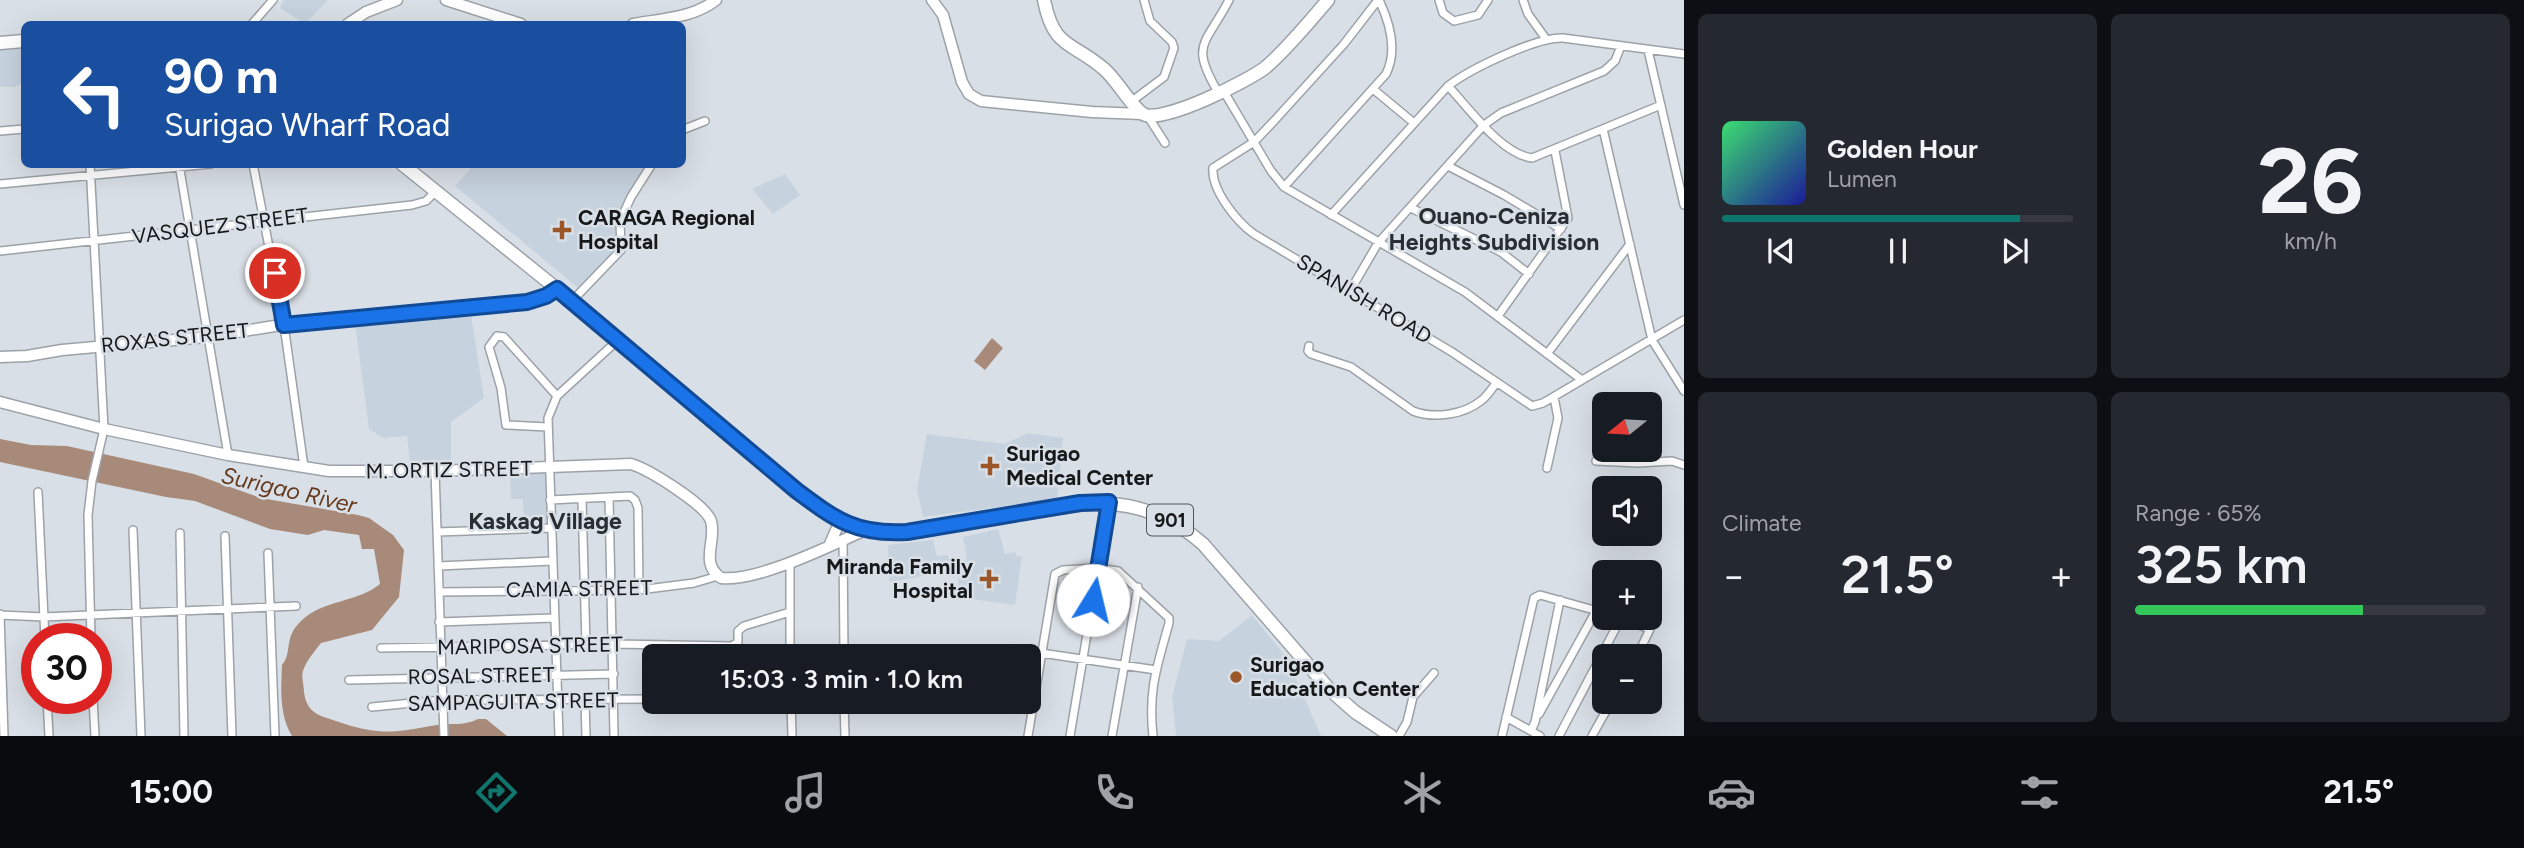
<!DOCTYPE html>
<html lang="en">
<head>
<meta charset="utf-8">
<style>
	body { margin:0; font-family:Figtree,sans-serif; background:#242831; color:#f1f3f6; height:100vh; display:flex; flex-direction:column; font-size:26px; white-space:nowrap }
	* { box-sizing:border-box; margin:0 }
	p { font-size:23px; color:#9ea1a6 }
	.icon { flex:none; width:38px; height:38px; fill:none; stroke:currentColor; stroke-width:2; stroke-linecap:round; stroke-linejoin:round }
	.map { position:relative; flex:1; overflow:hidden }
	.sheet { display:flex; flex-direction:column; gap:14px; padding:14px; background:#0d0f14; width:840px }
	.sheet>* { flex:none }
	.hud { position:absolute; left:21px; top:21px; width:665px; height:147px; border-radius:10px; box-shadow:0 7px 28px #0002; background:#1a4fa0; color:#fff; overflow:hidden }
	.needle { width:46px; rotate:252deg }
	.fabs { position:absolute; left:1592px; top:392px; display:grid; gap:14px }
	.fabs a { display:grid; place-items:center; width:70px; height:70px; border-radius:10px; background:#171b24; box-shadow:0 7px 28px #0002; font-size:35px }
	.speed { position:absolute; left:21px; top:623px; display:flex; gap:14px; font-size:35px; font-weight:700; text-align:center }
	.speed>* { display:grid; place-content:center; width:91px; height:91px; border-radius:50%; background:#171b24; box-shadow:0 7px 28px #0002; line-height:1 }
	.speed .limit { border:10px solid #d22; background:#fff; color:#111 }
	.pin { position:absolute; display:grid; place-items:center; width:60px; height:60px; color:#fff; margin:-30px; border:4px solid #fff; border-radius:50%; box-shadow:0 2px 7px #0007 }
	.me { position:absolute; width:77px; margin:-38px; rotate:9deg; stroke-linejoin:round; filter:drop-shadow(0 0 5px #0008) }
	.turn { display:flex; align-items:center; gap:24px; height:147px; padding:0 28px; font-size:32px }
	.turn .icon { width:91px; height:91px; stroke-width:2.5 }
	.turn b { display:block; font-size:49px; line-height:60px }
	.big { font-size:52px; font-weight:600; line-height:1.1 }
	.sheet .card { flex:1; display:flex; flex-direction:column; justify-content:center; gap:10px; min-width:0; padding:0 24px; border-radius:10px; background:#242831 }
	.sheet .dial { align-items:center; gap:0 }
	.dial b { font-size:91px; line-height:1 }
	.song { display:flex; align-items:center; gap:21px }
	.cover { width:84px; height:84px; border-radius:10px; background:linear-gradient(135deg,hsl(140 70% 55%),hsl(240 70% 35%)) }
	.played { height:7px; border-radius:4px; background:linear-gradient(90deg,#0f766e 85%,#363941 85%) }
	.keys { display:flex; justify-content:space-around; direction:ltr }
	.heat { display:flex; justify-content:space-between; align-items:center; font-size:38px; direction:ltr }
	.charge { height:10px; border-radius:5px; background:linear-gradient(90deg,#34c759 65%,#363941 0) }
	.sheet .tiles { flex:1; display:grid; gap:14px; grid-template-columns:repeat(2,1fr) }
	.trip { position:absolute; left:642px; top:644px; width:399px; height:70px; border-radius:10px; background:#171b24; box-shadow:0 7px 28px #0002; font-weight:600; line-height:70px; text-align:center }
	.tab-bar { display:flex; height:112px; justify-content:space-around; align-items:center; background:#090b0e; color:#9ea1a6 }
	.tab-bar .icon { width:49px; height:49px }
	.tab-bar .on { color:#0f766e }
	.tab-bar b { font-size:32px; color:#f1f3f6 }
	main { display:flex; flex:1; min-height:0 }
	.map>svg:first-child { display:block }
	.built { fill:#c6d2de }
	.water { fill:#a78a79 }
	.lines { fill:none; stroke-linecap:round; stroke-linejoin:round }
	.street-casing { stroke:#9ca2a8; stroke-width:10 }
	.secondary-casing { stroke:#9ca2a8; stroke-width:13 }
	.primary-casing { stroke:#9ca2a8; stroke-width:15 }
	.street { stroke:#fff; stroke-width:7 }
	.secondary { stroke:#fff; stroke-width:10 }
	.primary { stroke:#fff; stroke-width:12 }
	.route-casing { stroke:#114b97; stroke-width:18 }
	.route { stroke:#1a73e8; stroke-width:12 }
	.poi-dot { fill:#9b5729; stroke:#d9dfe6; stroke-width:2.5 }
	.labels { text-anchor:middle; stroke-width:5; stroke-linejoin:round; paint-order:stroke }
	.shield { fill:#d9dfe6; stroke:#505457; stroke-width:2 }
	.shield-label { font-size:19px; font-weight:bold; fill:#16181a }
	.poi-label { font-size:21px; font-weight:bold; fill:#16181a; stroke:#d9dfe6; text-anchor:start }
	.street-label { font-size:21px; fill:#16181a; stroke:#d9dfe6 }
	.neighbourhood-label { font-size:23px; font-weight:bold; fill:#292e33; stroke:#d9dfe6 }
	.water-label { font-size:23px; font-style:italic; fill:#653a1e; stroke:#d9dfe6 }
</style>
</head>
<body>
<main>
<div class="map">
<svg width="1684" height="736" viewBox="0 0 1684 736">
	<rect width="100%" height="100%" fill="#d9dfe6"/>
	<path class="built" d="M284 0H328L305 24 280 8Z
		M21 49 23 82 15 87H0V50Z
		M474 165H650L625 202 616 224 619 246 581 290 455 186Z
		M785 174 800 195 773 214 752 189Z
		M470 309 484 398 451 422V462L410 463 407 436 383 438 369 429 355 323Z
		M1028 433 1063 438 1057 499 923 517 917 489 927 434 1004 444Z
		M545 473 547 523 524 524 523 499H511L510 474Z
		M998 529 1005 554 1015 552 1017 557 1022 556 1015 605 957 597 960 561 967 559 963 537Z
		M933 540 937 556 948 555 951 571 889 582 888 545Z
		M1252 615 1287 658 1321 736H1176L1172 697 1187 639 1219 641Z"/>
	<path class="water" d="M992 338 1003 348 985 370 974 361Z
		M0 439 31 445 67 446 194 474 261 498 358 515 369 518 393 535 404 550 399 597 372 630 321 643C315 651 306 661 303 671 301 676 304 686 304 692 307 716 323 716 342 723 382 736 396 732 437 725 453 723 464 726 478 719H486L507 736H292C279 715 281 688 282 665 293 652 283 638 301 621 324 599 357 603 380 584L374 549H362L359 535 324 530 308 535 270 529 195 501 166 497 0 462Z"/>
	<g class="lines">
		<g class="street-casing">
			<path id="street" d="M1378 0 1344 44 1274 121 1254 142 1213 168C1211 190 1237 222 1254 234L1452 352 1532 406 1543 403 1684 320
				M1439 0 1443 13 1454 21 1478 15 1488 0
				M1523 0 1528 14 1546 39
				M252 24 273 0
				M1648 50 1684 205
				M1448 86C1469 108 1501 154 1532 158L1661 105
				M1373 89 1414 123
				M1223 90 1271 171 1284 187 1465 292 1582 380
				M1218 92C1189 43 1206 45 1229 0
				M1132 101 1164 77 1174 48 1172 42 1150 21 1144 0
				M1147 115 1165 143
				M1603 129 1652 340 1684 391
				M682 130 705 121
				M0 131 24 129
				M90 164 104 429 92 481 88 515 91 639
				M179 164 228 455
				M253 164 284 325 304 467
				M1448 166 1504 195 1561 229
				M0 184 211 164
				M1284 187 1386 74C1398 50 1390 23 1379 0
				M1411 208 1501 252 1529 274
				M1331 215 1448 86C1470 69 1536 37 1563 38L1684 54
				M0 251 412 205 426 201 436 191
				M1350 291 1378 243 1484 125 1501 113 1604 71 1615 61 1621 46
				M572 301 621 250 620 221 631 197 652 164
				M1498 316 1568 218 1555 151
				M1309 346 1308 351 1311 354 1351 367 1413 411C1434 419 1464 415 1482 400 1488 395 1492 389 1496 383
				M1547 354 1630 244
				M547 427 506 425 501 388 489 347 497 336 504 337 557 396
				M1596 461 1638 463 1672 461 1684 465
				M1547 468 1558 418 1554 397
				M435 471 444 736
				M38 492 45 639
				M609 497 614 736
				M582 499 586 645
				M550 500 630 496 635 500 638 508 639 590
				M133 530 141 736
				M437 532 551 528
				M180 533 184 736
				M225 536 232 736
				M843 540 844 656
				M268 553 275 736
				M438 566 552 561
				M439 592 639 590 694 583 718 576
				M0 614 4 736
				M0 615 44 617 296 606
				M1620 618 1650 629 1637 656
				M439 622 554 618
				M381 648 613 644 732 646 738 642V631L744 626 790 612
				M1041 653 1156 670
				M790 656V562
				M349 680 614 674
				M47 698 49 736
				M93 698 95 736
				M585 701 586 736
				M791 702 792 736
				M844 702 845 736
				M372 707 442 700 654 699
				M1539 714 1596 611
				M1506 717 1540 736
				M1531 731 1535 722 1560 600
				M559 736 548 418 557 396 618 340
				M1028 736 1055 574 1063 570 1098 568 1118 571 1169 618V623C1157 667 1148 690 1153 736
				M1070 736 1109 502
				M1112 736 1138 587
				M1399 736 1407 722 1413 697 1434 673
				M1502 736 1534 598 1540 595 1605 613
				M1559 736 1621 618
				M1592 736 1611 702"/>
		</g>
		<g class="secondary-casing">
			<path id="secondary" d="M446 0 521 24
				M932 0 943 15 962 82 969 94 981 101 1092 112 1142 114
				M348 24 366 12 397 0
				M633 24C661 19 693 18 716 0
				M0 357 27 356 62 350 207 337 293 323 392 313 527 302 546 297 557 289
				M0 402 104 429 228 455 329 471H435L631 464C648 469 705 504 711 521 717 541 699 563 721 578 757 582 830 546 865 530
				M829 546 840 521"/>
		</g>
		<g class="primary-casing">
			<path id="primary" d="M1044 0C1054 50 1072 41 1104 69 1117 80 1131 106 1143 114 1161 125 1250 80 1266 67 1289 47 1308 23 1328 0
				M0 43 24 41
				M402 164 557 289 797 490C836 520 856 535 907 532 945 526 982 519 1020 513 1092 501 1143 492 1203 544L1329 689 1355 712 1391 736"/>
		</g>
		<use href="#street" class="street"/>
		<use href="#secondary" class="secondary"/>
		<use href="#primary" class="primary"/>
	</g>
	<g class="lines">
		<g class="route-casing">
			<path id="route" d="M275 273 284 325 527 302 546 296 557 289 797 491C836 520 856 535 907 532L1080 503 1109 502 1093 600"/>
		</g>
		<use href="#route" class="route"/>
	</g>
	<g class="poi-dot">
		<path d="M558.5 219.5h7v7h7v7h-7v7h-7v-7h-7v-7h7z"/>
		<path d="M986.5 455.5h7v7h7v7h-7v7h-7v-7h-7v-7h7z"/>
		<path d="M985.5 568.5h7v7h7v7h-7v7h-7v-7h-7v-7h7z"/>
		<circle cx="1236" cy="677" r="7"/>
	</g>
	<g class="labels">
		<rect class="shield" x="1147" y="504.5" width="46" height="31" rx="5"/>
		<g class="shield-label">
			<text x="1170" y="527">901</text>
		</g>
		<g class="poi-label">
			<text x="578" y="225">CARAGA Regional<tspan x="578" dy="24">Hospital</tspan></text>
			<text x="1006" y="461">Surigao<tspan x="1006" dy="24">Medical Center</tspan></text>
			<text x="973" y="574" text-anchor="end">Miranda Family<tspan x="973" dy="24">Hospital</tspan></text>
			<text x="1250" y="672">Surigao<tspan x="1250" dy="24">Education Center</tspan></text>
		</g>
		<g class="street-label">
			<text transform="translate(220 226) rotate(-7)" y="7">VASQUEZ STREET</text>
			<text transform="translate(1364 299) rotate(31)" y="7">SPANISH ROAD</text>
			<text transform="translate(175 338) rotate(-6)" y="7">ROXAS STREET</text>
			<text transform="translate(449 470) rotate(-1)" y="7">M. ORTIZ STREET</text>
			<text transform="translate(579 589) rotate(-1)" y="7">CAMIA STREET</text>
			<text transform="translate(530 646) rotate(-1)" y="7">MARIPOSA STREET</text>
			<text transform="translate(481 676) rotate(-1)" y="7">ROSAL STREET</text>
			<text transform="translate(513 702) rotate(-1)" y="7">SAMPAGUITA STREET</text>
		</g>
		<g class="neighbourhood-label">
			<text x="1494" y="224">Ouano-Ceniza<tspan x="1494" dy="26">Heights Subdivision</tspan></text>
			<text x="545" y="529">Kaskag Village</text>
		</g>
		<g class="water-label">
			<text transform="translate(289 490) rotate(13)" y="8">Surigao River</text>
		</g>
	</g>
</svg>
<div class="fabs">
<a><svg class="needle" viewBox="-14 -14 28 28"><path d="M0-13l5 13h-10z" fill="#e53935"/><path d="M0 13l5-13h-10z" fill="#9ea1a6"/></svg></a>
<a><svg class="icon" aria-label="sound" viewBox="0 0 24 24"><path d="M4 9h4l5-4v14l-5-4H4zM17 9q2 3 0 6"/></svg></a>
<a>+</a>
<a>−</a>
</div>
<div class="speed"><div class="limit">30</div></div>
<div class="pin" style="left:275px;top:273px;background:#d93025"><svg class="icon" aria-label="arrive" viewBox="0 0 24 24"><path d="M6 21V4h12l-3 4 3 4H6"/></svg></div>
<svg class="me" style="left:1093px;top:600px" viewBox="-20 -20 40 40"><circle r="19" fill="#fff"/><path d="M0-13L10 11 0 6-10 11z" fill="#1a73e8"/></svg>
<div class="trip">15:03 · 3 min · 1.0 km</div>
<div class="hud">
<div class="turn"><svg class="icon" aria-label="left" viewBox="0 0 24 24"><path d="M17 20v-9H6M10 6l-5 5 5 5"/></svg><div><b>90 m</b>Surigao Wharf Road</div></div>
</div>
</div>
<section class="sheet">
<div class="tiles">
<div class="card">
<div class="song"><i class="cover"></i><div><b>Golden Hour</b><p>Lumen</p></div></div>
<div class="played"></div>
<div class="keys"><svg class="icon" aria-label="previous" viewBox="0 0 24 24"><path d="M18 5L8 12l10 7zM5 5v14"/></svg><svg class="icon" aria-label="pause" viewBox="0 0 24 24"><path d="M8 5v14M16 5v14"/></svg><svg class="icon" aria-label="next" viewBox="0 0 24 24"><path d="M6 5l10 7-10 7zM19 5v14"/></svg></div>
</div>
<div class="card dial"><b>26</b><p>km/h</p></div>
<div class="card"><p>Climate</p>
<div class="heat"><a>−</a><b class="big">21.5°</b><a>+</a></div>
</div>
<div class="card"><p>Range · 65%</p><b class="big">325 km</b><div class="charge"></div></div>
</div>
</section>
</main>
<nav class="tab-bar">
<b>15:00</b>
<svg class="icon on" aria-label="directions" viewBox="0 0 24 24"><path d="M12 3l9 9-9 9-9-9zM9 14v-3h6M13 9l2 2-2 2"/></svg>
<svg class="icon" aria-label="music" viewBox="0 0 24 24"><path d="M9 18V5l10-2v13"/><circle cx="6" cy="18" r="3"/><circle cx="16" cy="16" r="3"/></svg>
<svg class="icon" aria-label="phone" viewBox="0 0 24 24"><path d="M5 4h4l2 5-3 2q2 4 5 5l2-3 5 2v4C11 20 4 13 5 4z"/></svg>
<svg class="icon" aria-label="climate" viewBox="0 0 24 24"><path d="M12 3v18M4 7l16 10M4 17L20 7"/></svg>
<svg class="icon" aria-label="car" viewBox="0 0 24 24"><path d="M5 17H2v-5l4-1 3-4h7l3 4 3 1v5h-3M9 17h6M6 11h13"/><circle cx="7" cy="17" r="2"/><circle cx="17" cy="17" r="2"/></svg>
<svg class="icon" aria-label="filters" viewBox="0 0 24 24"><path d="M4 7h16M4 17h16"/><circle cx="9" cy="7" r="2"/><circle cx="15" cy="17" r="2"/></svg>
<b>21.5°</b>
</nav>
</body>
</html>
